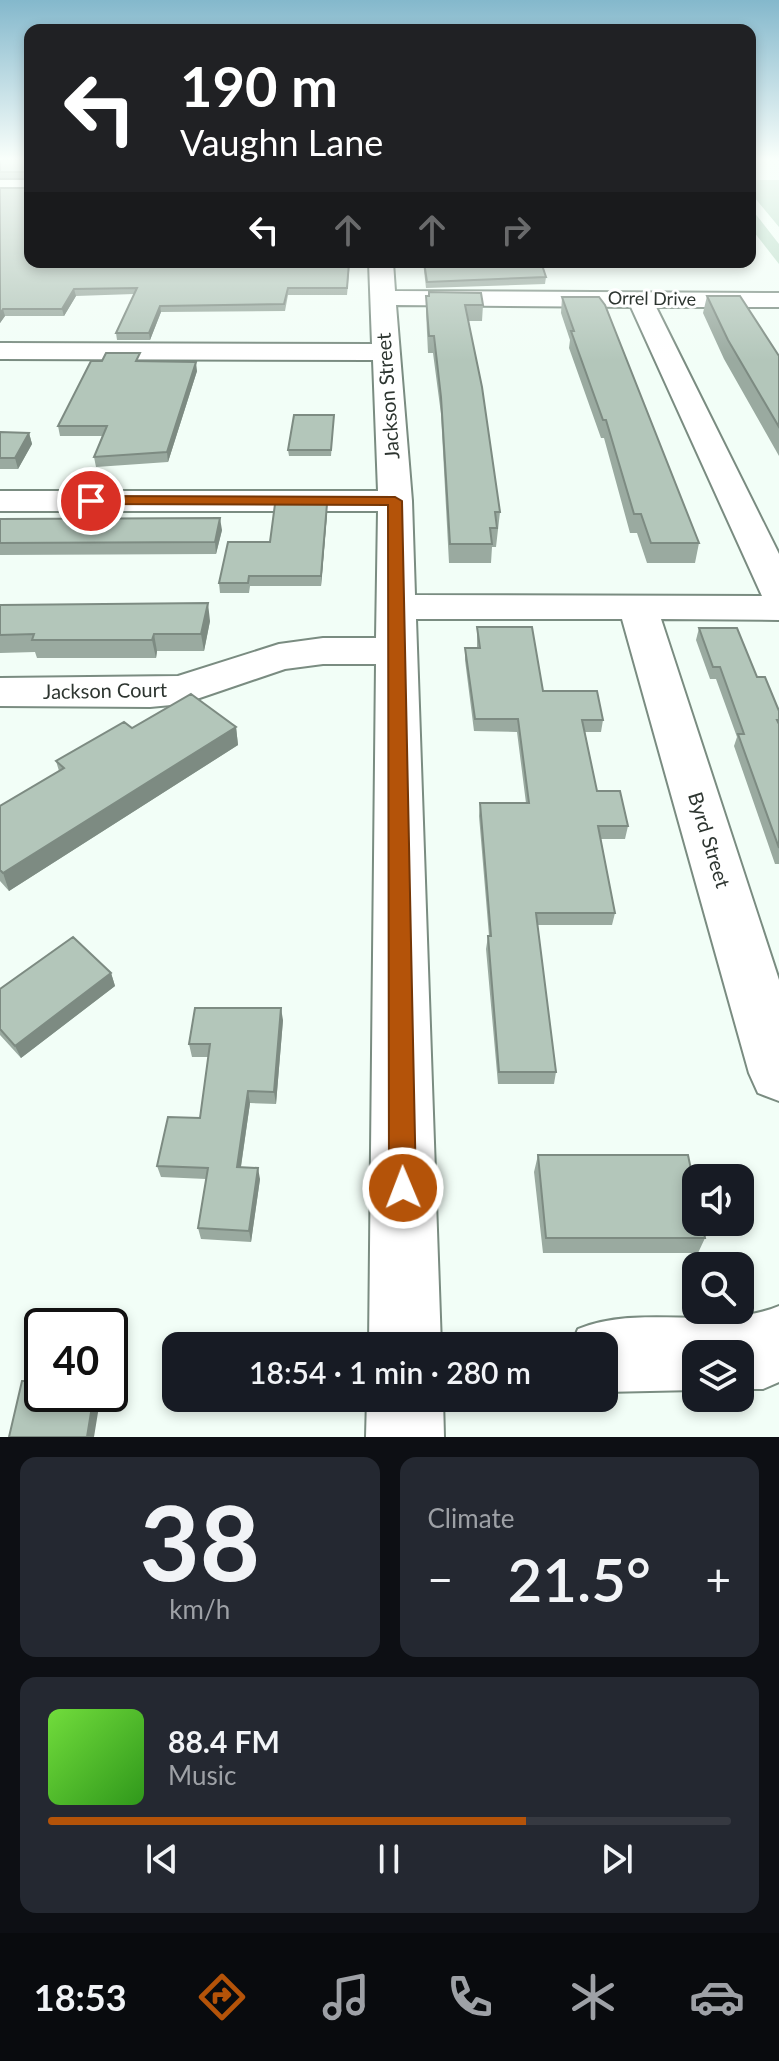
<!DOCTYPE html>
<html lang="en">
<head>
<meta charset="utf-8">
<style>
	body { margin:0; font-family:Lato,sans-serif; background:#242831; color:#f1f3f6; height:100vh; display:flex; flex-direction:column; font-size:30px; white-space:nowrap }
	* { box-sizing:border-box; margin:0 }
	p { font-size:26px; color:#9ea1a6 }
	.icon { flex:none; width:44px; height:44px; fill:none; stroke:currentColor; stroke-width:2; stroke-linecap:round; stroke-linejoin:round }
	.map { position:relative; height:1437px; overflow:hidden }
	.drawer { display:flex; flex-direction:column; gap:20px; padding:20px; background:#0d0f14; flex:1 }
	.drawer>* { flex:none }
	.top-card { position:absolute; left:24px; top:24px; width:732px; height:244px; border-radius:16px; box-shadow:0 4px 12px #0003; background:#202124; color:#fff; overflow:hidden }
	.controls { position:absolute; left:682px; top:1164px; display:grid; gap:16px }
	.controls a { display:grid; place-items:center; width:72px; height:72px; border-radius:16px; background:#171b24; box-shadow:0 4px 12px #0003; font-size:40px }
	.speed { position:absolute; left:24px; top:1308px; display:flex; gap:16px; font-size:40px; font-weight:700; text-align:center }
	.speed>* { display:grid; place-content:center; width:104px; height:104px; border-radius:50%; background:#171b24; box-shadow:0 4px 12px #0003; line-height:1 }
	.speed .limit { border:4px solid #111; border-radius:12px; background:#fff; color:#111 }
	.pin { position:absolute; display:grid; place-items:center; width:68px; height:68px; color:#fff; margin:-34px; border:4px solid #fff; border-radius:50%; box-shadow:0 2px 8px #0007 }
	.me { position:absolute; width:88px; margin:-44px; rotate:359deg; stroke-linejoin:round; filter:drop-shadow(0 0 6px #0008) }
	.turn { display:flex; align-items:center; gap:28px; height:168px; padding:0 24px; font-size:36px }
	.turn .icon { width:104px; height:104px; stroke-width:2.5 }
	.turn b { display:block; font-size:56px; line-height:68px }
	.lanes { display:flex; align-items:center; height:76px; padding:0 24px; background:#0003; justify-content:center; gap:40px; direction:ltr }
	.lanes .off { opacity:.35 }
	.big { font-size:60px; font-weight:600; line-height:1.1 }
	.drawer .tile { flex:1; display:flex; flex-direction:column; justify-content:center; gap:12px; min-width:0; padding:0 28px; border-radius:16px; background:#242831 }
	.drawer .dial { align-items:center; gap:0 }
	.dial b { font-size:104px; line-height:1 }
	.song { display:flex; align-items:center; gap:24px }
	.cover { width:96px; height:96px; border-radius:12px; background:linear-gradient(135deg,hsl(100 70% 55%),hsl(110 70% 35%)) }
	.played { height:8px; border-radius:4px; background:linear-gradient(90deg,#b45309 70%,#363941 70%) }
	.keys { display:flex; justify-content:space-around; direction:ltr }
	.heat { display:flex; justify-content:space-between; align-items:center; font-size:44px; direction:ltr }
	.drawer .tiles { flex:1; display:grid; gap:20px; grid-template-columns:1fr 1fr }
	.tile:last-child { grid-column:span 2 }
	.trip { position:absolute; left:162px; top:1332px; width:456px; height:80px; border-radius:16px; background:#171b24; box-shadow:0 4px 12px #0003; font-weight:600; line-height:80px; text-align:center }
	.dock { display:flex; height:128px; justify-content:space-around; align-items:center; background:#090b0e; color:#9ea1a6 }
	.dock .icon { width:56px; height:56px }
	.dock .active { color:#b45309 }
	.dock b { font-size:36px; color:#f1f3f6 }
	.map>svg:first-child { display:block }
	.green { fill:#badcc8 }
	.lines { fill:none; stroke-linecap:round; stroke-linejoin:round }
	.minor-casing { stroke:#7a8c81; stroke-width:4 }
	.minor { fill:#fff; fill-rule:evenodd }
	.wall { fill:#9aaaa0 }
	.shaded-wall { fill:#7d8b82 }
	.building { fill:#b3c6ba; stroke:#7d8b82; stroke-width:2 }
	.route { fill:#b45309; stroke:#753606; stroke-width:2 }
	.labels { text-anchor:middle; stroke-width:6; stroke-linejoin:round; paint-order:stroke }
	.far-street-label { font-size:18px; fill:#2d3530; stroke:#fff }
	.street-label { font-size:20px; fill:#2d3530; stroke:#fff }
</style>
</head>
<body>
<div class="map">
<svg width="779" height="1437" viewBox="0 0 779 1437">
	<rect width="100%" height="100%" fill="#f2fef7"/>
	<path class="green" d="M750 180H779V227L750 192Z
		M750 207 779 244V264L750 227Z"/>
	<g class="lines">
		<g class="minor-casing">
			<path id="minor" d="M0 180H30V192H0Z
				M369 262H393L395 291 779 293V307H656L779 554V620L661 619 779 980V1101L758 1093 749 1073 622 619H416L441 1346H369L376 664H323L285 669 182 704 150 707 0 706V678L178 676 279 644 323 638H376L378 511H0V491H378L373 360 0 359V343L372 344ZM396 305 631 307 762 596 415 595 412 501Z
				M779 1306V1382L763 1389H740V1354H696V1390L604 1392V1346H571L578 1329C642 1303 716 1332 779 1306Z
				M367 1398H443L444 1437H366Z"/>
		</g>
		<use href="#minor" class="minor"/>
	</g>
	<path class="wall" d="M0 160H30V178H0Z
		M0 188 350 262 347 295H288L285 311 161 312 150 340H117L116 333 134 294 76 296 64 316H5L0 323Z
		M423 262H541L546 277 545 284 426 288Z
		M426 296 483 305 482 321H468L500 512 496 547H492L491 563H449L441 414 433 353H428L426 312Z
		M707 296 779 356V456L724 359 703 313Z
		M562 297 699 543 695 563H647L637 533H630L604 438H601L569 348 570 340 561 313Z
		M141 361 197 371 168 462 96 467 94 457 102 436H60L58 426Z
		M334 415 331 456H289L288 450Z
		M0 432 29 433 32 444 18 469H0Z
		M327 514 321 586H250L249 593H220L219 583 270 542Z
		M0 519 222 530 216 554 0 555Z
		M0 605 210 621 204 651H157L156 658H37L35 652 0 653Z
		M477 627 543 691 603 720 601 732H585L597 791 628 826 625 839H601L615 913 612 925H537L556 1072 554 1084H498L486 949 488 936H489L479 816 480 803H526L517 732 474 731 465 660V648H477Z
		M699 628 757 677 779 711V864H775L734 746 737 737 716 679H710L696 640Z
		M236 727 238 745 9 891 0 881V806L59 771 56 761 132 728Z
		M111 973 115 986 21 1058 0 1035V989Z
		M283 1020 276 1104 250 1103 241 1167 260 1179 251 1242 201 1239 198 1228 206 1179 161 1177 157 1166 200 1118 209 1057H192L189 1044Z
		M538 1155 705 1238 698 1253H543L534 1172Z"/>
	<path class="shaded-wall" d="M74 289 76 296 64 316 62 309Z
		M160 306 161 312 150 340 149 333Z
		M3 309 5 316 0 323V314Z
		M196 362 197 371 168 462 167 452Z
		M29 433 32 444 18 469 15 458Z
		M327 504V514L321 586V576Z
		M220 518 222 530 216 554 215 542Z
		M208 603 210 621 204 651 201 634Z
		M154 634 157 651 156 658 152 640Z
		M236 727 238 745 9 891 3 873Z
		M111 973 115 986 21 1058 15 1046Z
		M281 1008 283 1020 276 1104 274 1092Z
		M248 1091 250 1103 239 1179 237 1167Z
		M258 1168 260 1179 251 1242 249 1231Z
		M94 1394H101L94 1437H87Z"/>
	<path class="building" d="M0 160H30V172H0Z
		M0 188H30V262H349L347 288H288L284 304 160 306 149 333H116L137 288 74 289 62 309H3L0 314Z
		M424 262H541L546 277 427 282Z
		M429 292 481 293 483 305H465L482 387 500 512H495L497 528H490L492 544H450L441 397 434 336H429L426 296H429Z
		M707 296H740L779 356V427L728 340Z
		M562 297H599L605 305 699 543H651L641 514H634L606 420H603L571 331H574Z
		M106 353H140L136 361 196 362 167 452 94 457 107 426H58L91 361H102Z
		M294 415H334L331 450H288Z
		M0 432 29 433 15 458H0Z
		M275 504H327L321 576H249L248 583H219L228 542H270Z
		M220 518 215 542 0 543V519Z
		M208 603 201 634H154L152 640H32L34 634 0 635V605Z
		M477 627H532L543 691H597L603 720H582L597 791H620L628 826H598L615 913H536L556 1072H499L488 936H491L480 803H529L518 719H475L465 648H480Z
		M699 628H737L757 677H765L779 711V720H777L779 724V848L738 734H744L720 667H713Z
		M191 694 236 727 3 873 0 870V806L64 768 56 761 124 722 132 728Z
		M73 937 111 973 15 1046 0 1029V989Z
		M195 1008H281L274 1092 248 1091 237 1167 258 1168 249 1231 198 1228 208 1168 157 1166 168 1117 200 1118 210 1044H189Z
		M538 1155H688L696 1194V1222H702L705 1238H546Z
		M22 1381H42V1394H94L87 1437H9Z"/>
	<linearGradient id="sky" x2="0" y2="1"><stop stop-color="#84b8cc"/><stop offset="0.44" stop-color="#f9fffb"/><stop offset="1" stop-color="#f9fffb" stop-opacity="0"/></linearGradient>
	<rect width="779" height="361" fill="url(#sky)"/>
	<path class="route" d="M91 496 395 497 402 501 416 1188 412 1198 403 1202 393 1198 389 1188 388 505 86 504V498Z"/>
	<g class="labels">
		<g class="far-street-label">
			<text transform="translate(652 299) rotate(1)" y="6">Orrel Drive</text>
		</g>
		<g class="street-label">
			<text transform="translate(388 396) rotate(-94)" y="7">Jackson Street</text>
			<text transform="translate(105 691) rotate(-1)" y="7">Jackson Court</text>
			<text transform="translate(709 840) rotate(73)" y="7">Byrd Street</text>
		</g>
	</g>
</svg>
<div class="controls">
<a><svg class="icon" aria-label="sound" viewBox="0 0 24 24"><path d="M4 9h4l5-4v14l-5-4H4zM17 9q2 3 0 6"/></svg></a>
<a><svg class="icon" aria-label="search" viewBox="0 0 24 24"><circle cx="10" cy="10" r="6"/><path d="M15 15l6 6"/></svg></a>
<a><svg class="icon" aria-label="layers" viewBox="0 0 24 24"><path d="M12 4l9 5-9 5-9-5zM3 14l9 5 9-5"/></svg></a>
</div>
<div class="speed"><div class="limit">40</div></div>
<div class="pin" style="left:91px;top:501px;background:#d93025"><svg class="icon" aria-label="arrive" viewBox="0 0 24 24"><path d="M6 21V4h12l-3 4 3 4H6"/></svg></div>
<svg class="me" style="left:403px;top:1188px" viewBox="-20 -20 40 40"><circle r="17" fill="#b45309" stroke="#fff" stroke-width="3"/><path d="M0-11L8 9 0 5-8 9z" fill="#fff"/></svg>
<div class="trip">18:54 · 1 min · 280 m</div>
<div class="top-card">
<div class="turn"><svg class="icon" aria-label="left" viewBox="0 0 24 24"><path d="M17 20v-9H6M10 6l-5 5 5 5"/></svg><div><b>190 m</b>Vaughn Lane</div></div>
<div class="lanes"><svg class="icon" aria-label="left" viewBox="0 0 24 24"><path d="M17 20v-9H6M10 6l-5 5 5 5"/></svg><svg class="icon off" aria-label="ahead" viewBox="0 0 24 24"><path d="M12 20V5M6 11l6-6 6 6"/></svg><svg class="icon off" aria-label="ahead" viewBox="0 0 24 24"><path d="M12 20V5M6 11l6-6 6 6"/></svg><svg class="icon off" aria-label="right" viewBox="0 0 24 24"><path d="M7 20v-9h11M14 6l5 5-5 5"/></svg></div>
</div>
</div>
<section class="drawer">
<div class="tiles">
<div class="tile dial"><b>38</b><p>km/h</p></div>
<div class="tile"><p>Climate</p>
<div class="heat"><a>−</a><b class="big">21.5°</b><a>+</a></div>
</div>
<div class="tile">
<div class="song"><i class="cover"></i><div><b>88.4 FM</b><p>Music</p></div></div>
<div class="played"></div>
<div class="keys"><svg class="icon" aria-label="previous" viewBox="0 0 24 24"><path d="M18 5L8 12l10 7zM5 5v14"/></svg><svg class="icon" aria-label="pause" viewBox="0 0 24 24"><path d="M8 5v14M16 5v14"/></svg><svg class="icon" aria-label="next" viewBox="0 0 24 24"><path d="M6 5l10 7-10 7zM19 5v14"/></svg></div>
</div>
</div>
</section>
<nav class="dock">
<b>18:53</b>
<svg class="icon active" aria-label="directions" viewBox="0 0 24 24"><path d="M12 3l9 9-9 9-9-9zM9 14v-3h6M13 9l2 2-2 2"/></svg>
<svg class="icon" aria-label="music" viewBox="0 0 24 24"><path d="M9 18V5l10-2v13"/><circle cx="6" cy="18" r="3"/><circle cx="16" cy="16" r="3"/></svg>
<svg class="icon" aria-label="phone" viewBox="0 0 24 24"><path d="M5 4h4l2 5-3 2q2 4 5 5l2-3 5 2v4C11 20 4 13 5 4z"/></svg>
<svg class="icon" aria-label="climate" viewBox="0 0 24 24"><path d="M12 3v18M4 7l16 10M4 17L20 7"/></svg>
<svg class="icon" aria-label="car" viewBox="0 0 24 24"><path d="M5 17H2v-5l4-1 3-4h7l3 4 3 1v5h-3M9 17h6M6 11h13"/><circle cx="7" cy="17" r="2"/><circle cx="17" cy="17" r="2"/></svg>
</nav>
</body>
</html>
